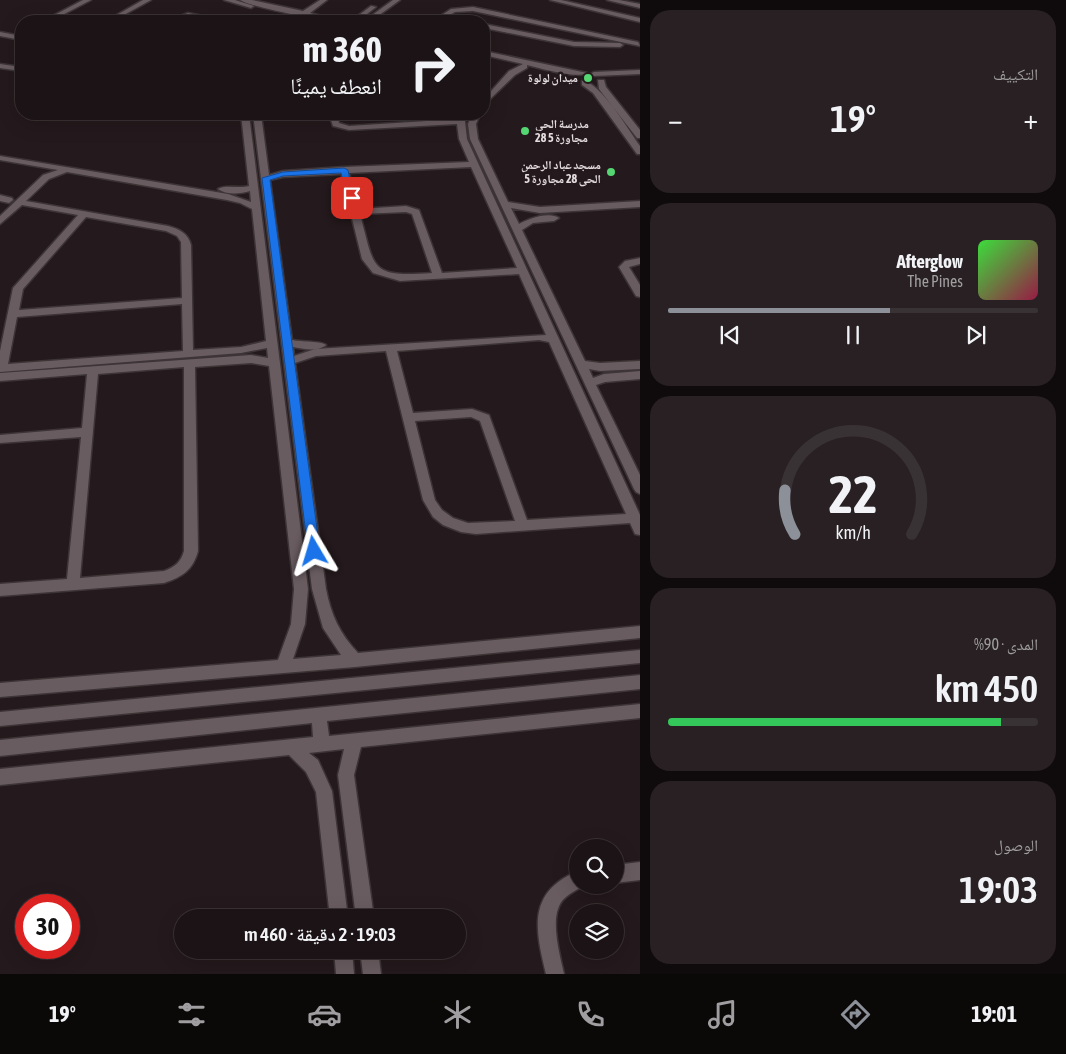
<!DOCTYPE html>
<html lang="ar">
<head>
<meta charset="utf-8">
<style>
	body { margin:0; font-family:"Asap Condensed","Noto Naskh Arabic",sans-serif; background:#282022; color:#f1f3f6; direction:rtl; height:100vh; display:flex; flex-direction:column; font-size:19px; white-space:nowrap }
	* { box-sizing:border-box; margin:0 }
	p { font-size:16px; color:#a09ea0 }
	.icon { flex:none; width:28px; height:28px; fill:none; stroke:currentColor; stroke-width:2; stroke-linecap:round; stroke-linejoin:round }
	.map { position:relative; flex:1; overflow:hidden; direction:ltr }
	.sheet { display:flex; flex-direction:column; gap:10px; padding:10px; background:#0f0a0c; width:426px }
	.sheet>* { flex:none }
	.guide { position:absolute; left:15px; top:15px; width:475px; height:105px; border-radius:20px; box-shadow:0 5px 20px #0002,0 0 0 1px #393234; direction:rtl; background:#1b1315; color:#f1f3f6; overflow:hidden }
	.buttons { position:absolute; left:569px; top:839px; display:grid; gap:10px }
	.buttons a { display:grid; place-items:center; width:55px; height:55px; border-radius:50%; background:#1b1315; box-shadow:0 5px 20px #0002,0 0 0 1px #393234; font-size:25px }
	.speed { position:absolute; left:15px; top:894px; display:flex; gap:10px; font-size:25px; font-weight:700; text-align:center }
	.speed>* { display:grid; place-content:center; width:65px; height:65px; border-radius:50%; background:#1b1315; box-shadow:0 5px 20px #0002,0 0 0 1px #393234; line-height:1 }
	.speed .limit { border:8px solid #d22; background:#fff; color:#111 }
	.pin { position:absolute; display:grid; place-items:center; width:42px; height:42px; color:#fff; margin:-21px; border-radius:10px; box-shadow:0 2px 8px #0006 }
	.me { position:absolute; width:55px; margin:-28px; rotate:353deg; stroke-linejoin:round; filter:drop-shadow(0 0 4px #0008) }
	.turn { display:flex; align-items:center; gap:18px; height:105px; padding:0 25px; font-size:22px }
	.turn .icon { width:65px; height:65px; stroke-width:2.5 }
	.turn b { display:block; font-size:35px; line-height:42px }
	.big { font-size:38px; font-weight:600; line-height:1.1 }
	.sheet .widget { flex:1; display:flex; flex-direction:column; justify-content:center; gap:8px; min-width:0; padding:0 18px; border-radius:20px; background:#282022 }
	.sheet .dial { align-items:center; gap:0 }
	.dial svg { height:130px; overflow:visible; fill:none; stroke:#393234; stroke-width:7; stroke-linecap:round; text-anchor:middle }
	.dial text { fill:#f1f3f6; stroke:none }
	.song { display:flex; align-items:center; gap:15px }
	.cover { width:60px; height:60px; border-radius:8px; background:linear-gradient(135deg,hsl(120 70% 55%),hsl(340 70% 35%)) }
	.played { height:5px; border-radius:2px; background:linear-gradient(90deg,#8c9099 60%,#393234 60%) }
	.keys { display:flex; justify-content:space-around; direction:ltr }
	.heat { display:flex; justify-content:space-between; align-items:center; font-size:28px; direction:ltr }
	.charge { height:8px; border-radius:4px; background:linear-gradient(90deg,#34c759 90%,#393234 0) }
	.trip { position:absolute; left:174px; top:909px; width:292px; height:50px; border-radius:25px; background:#1b1315; box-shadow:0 5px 20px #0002,0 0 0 1px #393234; font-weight:600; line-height:50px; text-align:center; direction:rtl }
	.dock { display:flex; height:80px; justify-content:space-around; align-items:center; background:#0b0808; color:#a09ea0 }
	.dock .icon { width:35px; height:35px }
	.dock .active { color:#8c9099 }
	.dock b { font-size:22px; color:#f1f3f6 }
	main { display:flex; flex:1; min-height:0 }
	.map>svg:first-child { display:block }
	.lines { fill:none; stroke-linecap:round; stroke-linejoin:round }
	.minor-casing { stroke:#3c3436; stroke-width:3 }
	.minor { fill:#695c60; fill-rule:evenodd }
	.route { fill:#1a73e8; stroke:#114b97 }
	.poi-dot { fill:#54d672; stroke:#24191c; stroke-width:2 }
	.labels { text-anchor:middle; stroke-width:5; stroke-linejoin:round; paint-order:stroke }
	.far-poi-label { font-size:12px; font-weight:bold; fill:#e3dcde; stroke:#24191c; text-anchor:end }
</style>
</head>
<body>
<main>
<section class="sheet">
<div class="widget"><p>التكييف</p>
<div class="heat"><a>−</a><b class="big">19°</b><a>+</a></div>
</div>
<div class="widget">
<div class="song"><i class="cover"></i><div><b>Afterglow</b><p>The Pines</p></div></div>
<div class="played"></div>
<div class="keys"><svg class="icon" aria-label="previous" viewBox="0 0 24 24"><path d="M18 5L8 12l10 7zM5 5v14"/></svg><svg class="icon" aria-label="pause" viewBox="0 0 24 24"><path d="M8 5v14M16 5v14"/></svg><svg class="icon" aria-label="next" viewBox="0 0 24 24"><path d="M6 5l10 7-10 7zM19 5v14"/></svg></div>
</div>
<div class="widget dial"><svg viewBox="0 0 100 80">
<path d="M14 69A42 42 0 1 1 86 69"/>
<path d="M14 69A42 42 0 0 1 8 42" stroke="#8c9099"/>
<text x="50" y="56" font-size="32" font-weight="700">22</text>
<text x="50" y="72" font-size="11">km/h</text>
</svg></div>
<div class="widget"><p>المدى · 90%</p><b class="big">450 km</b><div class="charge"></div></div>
<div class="widget"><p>الوصول</p><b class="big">19:03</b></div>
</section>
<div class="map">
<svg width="640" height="974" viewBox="0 0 640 974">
	<rect width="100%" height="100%" fill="#24191c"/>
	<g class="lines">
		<g class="minor-casing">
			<path id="minor" d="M83 0H91L51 21H43Z
				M143 0H151L113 21H106Z
				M224 0H235L254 6 251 8Z
				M240 0H252L303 11 320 0H327L310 13 341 21C327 22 251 7 240 0Z
				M393 0H400L371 21H364Z
				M550 0H561L640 18V22Z
				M607 0H619L640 4V8Z
				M371 6 376 7 358 21H351Z
				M473 7 638 42 640 46 473 11 455 12 448 16 464 21 443 19 433 21 451 9Z
				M188 13 218 19 221 21C210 22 199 16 189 17 181 18 176 21 169 21Z
				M484 24 574 42 620 43 623 45 620 47 574 46 484 28Z
				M0 32 21 36V40L0 36Z
				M484 51 587 73C577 79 539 68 527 65V68L515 75 484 105V99L509 71 523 64 484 55Z
				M0 64 21 67V71L0 68Z
				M640 70V74L594 76 590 74 594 72Z
				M598 80H604L606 87 640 130V138H637L599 89Z
				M582 81C599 80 630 132 640 146V154H637L593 93 582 85Z
				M241 114H249L308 589 305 624 293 659 341 655 323 628 312 589 253 114H261L269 175 283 171 344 167 469 162 459 139 457 124 349 130 333 126 329 114H337L339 123 349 126 458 119 460 114H468L465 121 467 139 640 515V535L635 534 630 523 476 534 461 532 443 525 433 517 423 500 386 351 316 356 295 363 326 589C331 615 340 634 358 653L640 626V638L355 667 0 697V683L278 660 291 624 294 589 269 366 251 363 195 367 198 551C193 570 182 577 164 583L0 596V584L67 579 81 437 0 443V435L82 428 87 374 0 381V373L251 355 268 358 267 348 241 353 0 372V351L13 288 78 215 22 205 0 224V216L43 175 58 170 0 160V156L228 194 251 202 250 191C240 194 226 195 218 189 225 184 239 189 249 186ZM471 167 517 268 442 273 419 210 406 206 359 209 349 173ZM67 172 227 200 240 203 252 209 266 341 241 347 193 350 191 245C188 233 179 229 168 226L26 201 49 179ZM341 174 362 259 373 273 400 281 519 274 546 335 315 349 294 356 293 347C303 349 318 352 326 345 322 341 301 342 292 340L270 180 283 177ZM406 212 412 214 432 273C370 277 375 271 360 214ZM86 217 166 231 177 236 181 242 182 298 19 310 23 289ZM182 304 183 351 8 364 17 317ZM539 340 549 342 626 514 527 520 489 415 472 409 413 413 397 351ZM184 367V551C181 562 175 567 164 571L80 578 98 374ZM471 417 480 421 515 521 468 523 453 518 442 510 435 500 415 421Z
				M472 114H480L476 124 478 139 508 202 540 207 640 201V207L540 213 511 208 519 224C528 219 549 211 559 218L554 221 533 223 522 230 585 361 600 363 640 361V369L600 371 589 369 593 378 604 374 640 371V379L605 382 596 385 640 475V494L636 492 634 489 470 139 468 124Z
				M0 195 12 198 13 200 9 203 0 201Z
				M640 258V264L629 267 640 285V297L636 296 619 267 625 261Z
				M640 650V663L0 726V712Z
				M640 675V689L327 721 329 736 640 704V718L361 747 354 775 374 918H356L338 775 344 749 309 753 318 760 332 791 348 918H330L316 792 306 772 289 755 0 785V769L313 737 312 723 0 756V740Z
				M640 862V880L615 883V865Z
				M578 871V885L584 886C576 890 568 894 562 901 549 918 560 955 564 974H546C535 929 527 892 578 871Z
				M334 950H352L354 974H336Z
				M360 950H378L381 974H363Z"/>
		</g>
		<use href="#minor" class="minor"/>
	</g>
	<path class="route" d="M344 168 348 170 354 200 347 198 341 173 283 176 270 180 320 551 319 555H310L308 551 262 178 283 172Z"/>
	<g class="poi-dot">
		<circle cx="588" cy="78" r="5"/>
		<circle cx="525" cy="131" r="5"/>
		<circle cx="611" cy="172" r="5"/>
	</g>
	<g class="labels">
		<g class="far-poi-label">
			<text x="578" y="82">ميدان لولوة</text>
			<text x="535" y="128" text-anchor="start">مدرسة الحى<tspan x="535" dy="14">28 مجاورة 5</tspan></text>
			<text x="601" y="169">مسجد عباد الرحمن<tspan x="601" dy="14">الحى 28 مجاورة 5</tspan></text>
		</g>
	</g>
</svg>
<div class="buttons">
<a><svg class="icon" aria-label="search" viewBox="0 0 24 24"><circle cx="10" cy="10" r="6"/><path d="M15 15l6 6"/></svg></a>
<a><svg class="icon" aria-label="layers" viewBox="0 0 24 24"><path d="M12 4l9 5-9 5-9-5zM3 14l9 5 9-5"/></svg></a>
</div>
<div class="speed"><div class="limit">30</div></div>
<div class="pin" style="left:352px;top:198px;background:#d93025"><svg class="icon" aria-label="arrive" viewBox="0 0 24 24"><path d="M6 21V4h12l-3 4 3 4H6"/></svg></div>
<svg class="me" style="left:314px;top:551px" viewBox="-20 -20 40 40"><path d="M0-17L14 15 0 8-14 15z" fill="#1a73e8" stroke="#fff" stroke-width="4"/></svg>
<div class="trip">19:03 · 2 دقيقة · 460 m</div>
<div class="guide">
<div class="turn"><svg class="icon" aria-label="right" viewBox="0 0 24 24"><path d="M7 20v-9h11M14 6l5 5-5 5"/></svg><div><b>360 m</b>انعطف يمينًا</div></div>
</div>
</div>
</main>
<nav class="dock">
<b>19:01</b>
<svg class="icon active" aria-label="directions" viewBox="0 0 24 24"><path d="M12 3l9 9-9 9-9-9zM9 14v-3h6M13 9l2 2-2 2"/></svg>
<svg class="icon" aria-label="music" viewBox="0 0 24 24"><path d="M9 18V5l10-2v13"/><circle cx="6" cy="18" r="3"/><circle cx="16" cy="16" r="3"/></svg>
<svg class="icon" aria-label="phone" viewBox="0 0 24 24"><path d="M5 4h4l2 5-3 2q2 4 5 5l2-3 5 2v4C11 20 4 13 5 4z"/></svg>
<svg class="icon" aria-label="climate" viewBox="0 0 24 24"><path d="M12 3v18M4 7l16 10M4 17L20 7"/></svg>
<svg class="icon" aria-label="car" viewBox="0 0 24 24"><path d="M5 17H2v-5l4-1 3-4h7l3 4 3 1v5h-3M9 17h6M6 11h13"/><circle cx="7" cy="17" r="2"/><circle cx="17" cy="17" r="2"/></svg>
<svg class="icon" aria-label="filters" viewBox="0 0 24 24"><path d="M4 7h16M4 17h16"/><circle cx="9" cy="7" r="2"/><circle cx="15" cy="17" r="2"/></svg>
<b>19°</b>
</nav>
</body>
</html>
